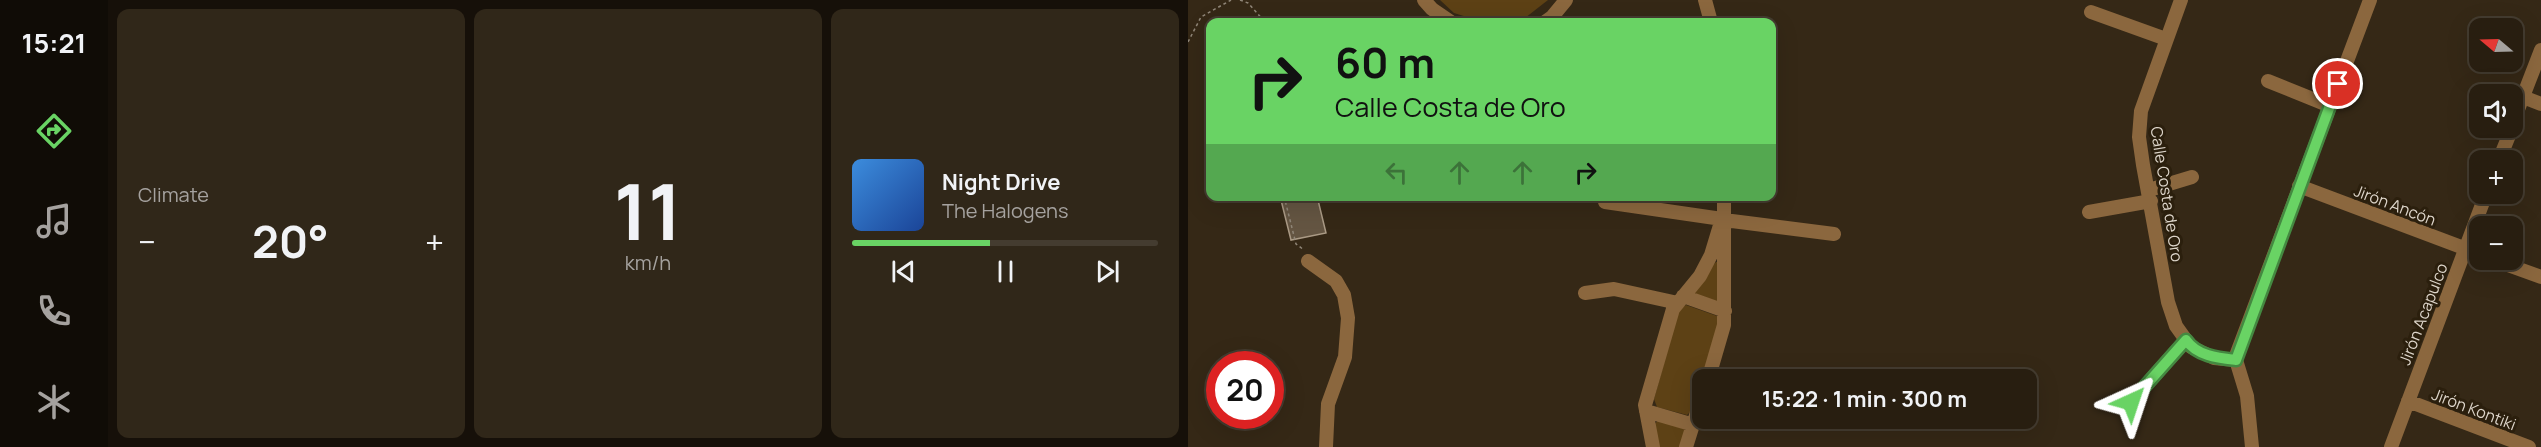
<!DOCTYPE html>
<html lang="en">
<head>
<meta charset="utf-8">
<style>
	body { margin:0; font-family:Manrope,sans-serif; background:#302719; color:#f1f3f6; height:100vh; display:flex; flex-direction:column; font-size:22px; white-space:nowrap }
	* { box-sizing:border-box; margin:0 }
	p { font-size:20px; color:#a5a29f }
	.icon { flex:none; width:33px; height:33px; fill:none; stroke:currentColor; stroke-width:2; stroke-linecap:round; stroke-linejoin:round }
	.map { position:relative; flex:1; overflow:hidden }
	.details { display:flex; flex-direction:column; gap:9px; padding:9px; background:#161009; width:1080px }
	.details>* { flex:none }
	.guide { position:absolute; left:18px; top:18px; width:570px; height:183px; border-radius:12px; box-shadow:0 6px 24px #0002,0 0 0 2px #443c30; background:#69d364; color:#111; overflow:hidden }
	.needle { width:39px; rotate:289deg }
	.controls { position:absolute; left:1281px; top:18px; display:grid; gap:12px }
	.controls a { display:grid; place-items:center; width:54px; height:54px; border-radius:12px; background:#281e10; box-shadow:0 6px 24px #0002,0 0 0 2px #443c30; font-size:30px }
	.speed { position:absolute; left:18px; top:351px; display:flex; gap:12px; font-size:30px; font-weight:700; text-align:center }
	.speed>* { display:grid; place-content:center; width:78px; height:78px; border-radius:50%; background:#281e10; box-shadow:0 6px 24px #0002,0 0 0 2px #443c30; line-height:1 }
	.speed .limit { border:9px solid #d22; background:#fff; color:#111 }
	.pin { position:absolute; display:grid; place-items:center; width:51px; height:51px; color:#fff; margin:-26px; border:3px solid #fff; border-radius:50%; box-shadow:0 2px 6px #0007 }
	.me { position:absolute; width:66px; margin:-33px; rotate:42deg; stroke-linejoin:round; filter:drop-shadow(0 0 4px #0008) }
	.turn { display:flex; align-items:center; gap:21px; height:126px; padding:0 30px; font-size:27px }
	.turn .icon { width:78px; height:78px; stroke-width:2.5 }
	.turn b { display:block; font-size:42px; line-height:51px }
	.lanes { display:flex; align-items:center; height:57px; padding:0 30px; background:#0003; justify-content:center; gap:30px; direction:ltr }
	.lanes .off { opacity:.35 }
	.big { font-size:45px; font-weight:700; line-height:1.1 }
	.details .card { flex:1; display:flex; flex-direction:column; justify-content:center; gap:9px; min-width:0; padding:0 21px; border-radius:12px; background:#302719 }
	.details .dial { align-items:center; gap:0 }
	.dial b { font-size:78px; line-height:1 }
	.song { display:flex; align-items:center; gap:18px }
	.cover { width:72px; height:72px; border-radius:9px; background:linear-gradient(135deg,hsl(210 70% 55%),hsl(220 70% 35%)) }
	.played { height:6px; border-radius:3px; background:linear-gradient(90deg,#69d364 45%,#443c30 45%) }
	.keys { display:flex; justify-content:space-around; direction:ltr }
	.heat { display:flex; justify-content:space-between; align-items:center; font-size:33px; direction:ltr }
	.details .tiles { flex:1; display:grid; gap:9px; grid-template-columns:repeat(3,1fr) }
	.trip { position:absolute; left:504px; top:369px; width:345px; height:60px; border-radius:12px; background:#281e10; box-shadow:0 6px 24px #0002,0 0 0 2px #443c30; font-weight:700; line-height:60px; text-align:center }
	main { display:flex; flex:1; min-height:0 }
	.dock { display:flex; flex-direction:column; width:108px; justify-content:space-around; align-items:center; background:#100c06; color:#a5a29f }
	.dock .icon { width:42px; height:42px }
	.dock .selected { color:#69d364 }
	.dock b { font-size:27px; color:#f1f3f6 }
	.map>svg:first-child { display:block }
	.green { fill:#5d4115 }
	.building { fill:#645542; stroke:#aa9a85; stroke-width:1.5 }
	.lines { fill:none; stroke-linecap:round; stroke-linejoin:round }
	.path { stroke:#908678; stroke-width:1.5; stroke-dasharray:3 3; stroke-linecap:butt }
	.minor { stroke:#8b673e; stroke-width:14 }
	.route-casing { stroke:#448941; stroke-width:15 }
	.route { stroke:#69d364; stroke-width:10 }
	.labels { text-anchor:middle; stroke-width:6; stroke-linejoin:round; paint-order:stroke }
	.street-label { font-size:16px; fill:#ddd5ca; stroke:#2b1f0d }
</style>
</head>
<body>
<main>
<nav class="dock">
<b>15:21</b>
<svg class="icon selected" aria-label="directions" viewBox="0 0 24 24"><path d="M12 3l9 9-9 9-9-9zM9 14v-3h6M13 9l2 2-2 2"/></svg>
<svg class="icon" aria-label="music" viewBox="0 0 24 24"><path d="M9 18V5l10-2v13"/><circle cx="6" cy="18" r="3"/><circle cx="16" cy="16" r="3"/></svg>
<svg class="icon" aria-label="phone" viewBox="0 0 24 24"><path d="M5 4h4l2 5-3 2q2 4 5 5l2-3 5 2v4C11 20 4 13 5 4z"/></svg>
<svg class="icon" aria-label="climate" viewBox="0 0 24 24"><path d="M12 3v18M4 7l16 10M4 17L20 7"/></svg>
</nav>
<section class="details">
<div class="tiles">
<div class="card"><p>Climate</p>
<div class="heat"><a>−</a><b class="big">20°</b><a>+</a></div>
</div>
<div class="card dial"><b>11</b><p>km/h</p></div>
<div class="card">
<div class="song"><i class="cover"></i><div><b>Night Drive</b><p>The Halogens</p></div></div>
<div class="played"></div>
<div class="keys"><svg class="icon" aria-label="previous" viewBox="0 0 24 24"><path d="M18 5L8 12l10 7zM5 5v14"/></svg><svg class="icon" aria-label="pause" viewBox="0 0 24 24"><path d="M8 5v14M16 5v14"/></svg><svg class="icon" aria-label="next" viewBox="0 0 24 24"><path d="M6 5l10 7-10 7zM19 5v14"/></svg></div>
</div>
</div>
</section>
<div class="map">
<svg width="1353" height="447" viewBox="0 0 1353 447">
	<rect width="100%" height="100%" fill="#352816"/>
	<path class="green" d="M252 0H360L332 22H295L266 13Z
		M528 262H531V300L528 303 506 296 507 290C518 283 518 269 528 262Z
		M498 305 529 316 532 320 504 410 499 415 469 407 466 399 491 309Z
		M471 419 498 430 493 447H470L466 425Z"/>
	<path class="building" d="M92 196H129L138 233 103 240Z
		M548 372 576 373V380H548Z"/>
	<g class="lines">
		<path class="path" d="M52 0 60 3 77 22
			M0 42 13 17 43 0
			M96 196 108 244 116 250"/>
		<path class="minor" d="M236 0 244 9 263 22
			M517 0 523 22
			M993 0 953 111 951 137 955 165 980 302 988 326 1003 347 1026 358 1048 360
			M903 12 978 39
			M357 22 364 17 378 0
			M1080 81 1142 106
			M1335 97 1353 104
			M1324 125 1353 50
			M1311 160 1324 128
			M1111 186 1292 254
			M961 190 1004 177
			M417 202 534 219
			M901 212 963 201
			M536 220 646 234
			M1306 260 1353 277
			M120 261 148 281 156 295 160 318 157 357 140 404 138 447
			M397 293 426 289 490 303
			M495 296 537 311
			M520 380 536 325V196
			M1220 401 1341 447
			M943 402 998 340
			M458 411 506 425
			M465 447 457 405 485 309 512 276 523 255 536 212
			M498 447 514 396
			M1064 447 1059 396 1048 360 1049 353 1182 0
			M1203 447 1298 194"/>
	</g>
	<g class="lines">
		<g class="route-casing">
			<path id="route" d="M943 402 998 340C1009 356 1030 358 1048 360L1150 84"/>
		</g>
		<use href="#route" class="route"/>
	</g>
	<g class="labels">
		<g class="street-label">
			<text transform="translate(979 194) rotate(81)" y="6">Calle Costa de Oro</text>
			<text transform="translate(1207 205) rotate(21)" y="6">Jirón Ancón</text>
			<text transform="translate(1235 314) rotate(-69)" y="6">Jirón Acapulco</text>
			<text transform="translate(1286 409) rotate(21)" y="6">Jirón Kontiki</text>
		</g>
	</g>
</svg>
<div class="controls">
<a><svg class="needle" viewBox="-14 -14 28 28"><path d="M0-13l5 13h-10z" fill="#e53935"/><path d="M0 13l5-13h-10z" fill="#a5a29f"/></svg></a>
<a><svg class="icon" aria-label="sound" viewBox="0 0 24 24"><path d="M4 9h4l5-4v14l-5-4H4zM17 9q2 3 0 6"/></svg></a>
<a>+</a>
<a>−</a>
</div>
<div class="speed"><div class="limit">20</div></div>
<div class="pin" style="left:1150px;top:84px;background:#d93025"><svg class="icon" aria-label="arrive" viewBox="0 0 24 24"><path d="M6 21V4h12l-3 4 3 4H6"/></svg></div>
<svg class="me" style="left:943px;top:402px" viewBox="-20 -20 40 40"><path d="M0-17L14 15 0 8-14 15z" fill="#69d364" stroke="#fff" stroke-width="4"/></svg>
<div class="trip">15:22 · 1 min · 300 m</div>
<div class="guide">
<div class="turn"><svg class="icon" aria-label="right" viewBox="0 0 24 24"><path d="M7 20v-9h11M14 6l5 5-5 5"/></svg><div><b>60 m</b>Calle Costa de Oro</div></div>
<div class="lanes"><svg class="icon off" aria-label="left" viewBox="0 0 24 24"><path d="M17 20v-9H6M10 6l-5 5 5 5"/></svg><svg class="icon off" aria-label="ahead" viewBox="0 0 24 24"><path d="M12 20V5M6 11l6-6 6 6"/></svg><svg class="icon off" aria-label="ahead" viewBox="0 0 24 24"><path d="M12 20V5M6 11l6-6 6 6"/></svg><svg class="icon" aria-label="right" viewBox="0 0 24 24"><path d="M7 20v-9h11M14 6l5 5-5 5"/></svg></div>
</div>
</div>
</main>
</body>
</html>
